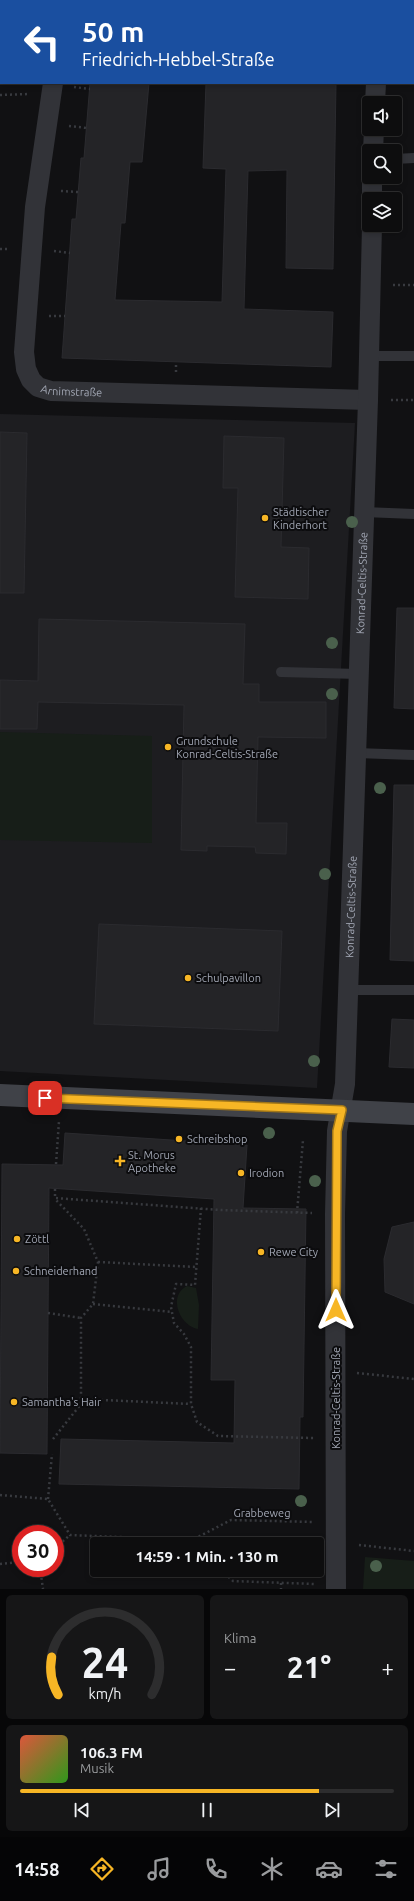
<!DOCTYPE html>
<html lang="de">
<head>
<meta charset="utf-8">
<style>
	body { margin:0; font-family:Ubuntu,sans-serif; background:#161617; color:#f1f3f6; height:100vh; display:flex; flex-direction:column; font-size:15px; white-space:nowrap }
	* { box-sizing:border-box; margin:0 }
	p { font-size:13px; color:#9a9c9e }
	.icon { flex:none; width:22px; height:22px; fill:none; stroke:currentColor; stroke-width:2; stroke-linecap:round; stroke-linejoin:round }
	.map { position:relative; height:1589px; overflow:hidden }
	.details { display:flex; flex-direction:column; gap:6px; padding:6px; background:#070708; flex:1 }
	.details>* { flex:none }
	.hud { position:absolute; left:0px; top:0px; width:414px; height:84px; box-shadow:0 2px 6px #0003,0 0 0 1px #2d2d2e; background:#1a4fa0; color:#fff; overflow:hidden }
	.controls { position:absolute; left:362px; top:96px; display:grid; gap:8px }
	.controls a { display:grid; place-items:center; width:40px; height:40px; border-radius:4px; background:#0d0d0e; box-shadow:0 2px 6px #0003,0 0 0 1px #2d2d2e; font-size:20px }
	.speed { position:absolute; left:12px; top:1525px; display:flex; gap:8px; font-size:20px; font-weight:700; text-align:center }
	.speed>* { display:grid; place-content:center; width:52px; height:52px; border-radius:50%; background:#0d0d0e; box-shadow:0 2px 6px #0003,0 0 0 1px #2d2d2e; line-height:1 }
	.speed .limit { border:6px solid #d22; background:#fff; color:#111 }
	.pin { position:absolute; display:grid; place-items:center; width:34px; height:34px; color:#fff; margin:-17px; border-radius:8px; box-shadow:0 2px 6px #0006 }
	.me { position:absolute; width:44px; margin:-22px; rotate:0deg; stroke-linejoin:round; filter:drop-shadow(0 0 3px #0008) }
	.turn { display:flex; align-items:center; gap:14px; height:84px; padding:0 16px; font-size:18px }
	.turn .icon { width:52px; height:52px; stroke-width:2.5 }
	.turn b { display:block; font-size:28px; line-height:34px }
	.big { font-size:30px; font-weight:600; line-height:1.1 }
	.details .tile { flex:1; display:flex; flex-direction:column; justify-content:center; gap:6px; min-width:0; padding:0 14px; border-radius:6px; background:#161617 }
	.details .dial { align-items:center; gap:0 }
	.dial svg { height:104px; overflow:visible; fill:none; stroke:#2d2d2e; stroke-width:7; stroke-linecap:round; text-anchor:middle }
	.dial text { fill:#f1f3f6; stroke:none }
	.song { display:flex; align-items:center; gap:12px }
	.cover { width:48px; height:48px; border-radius:6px; background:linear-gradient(135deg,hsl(10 70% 55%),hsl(110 70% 35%)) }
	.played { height:4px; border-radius:2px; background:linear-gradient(90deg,#f7b625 80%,#2d2d2e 80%) }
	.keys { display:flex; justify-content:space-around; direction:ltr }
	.heat { display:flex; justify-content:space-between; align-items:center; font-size:22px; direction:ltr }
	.details .tiles { flex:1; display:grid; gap:6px; grid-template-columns:1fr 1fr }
	.tile:last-child { grid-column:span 2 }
	.trip { position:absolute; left:90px; top:1537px; width:234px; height:40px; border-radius:4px; background:#0d0d0e; box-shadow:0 2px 6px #0003,0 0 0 1px #2d2d2e; font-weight:600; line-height:40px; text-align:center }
	.tabs { display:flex; height:64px; justify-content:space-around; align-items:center; background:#050506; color:#9a9c9e }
	.tabs .icon { width:28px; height:28px }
	.tabs .current { color:#f7b625 }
	.tabs b { font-size:18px; color:#f1f3f6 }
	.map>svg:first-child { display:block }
	.built { fill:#1d1d20 }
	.green { fill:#171e18 }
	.building { fill:#242427; stroke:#2b2b2f }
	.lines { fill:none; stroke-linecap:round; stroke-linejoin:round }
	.path { stroke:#383a3f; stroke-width:2.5; stroke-dasharray:2 3; stroke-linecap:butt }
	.lane { stroke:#323338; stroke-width:10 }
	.street { stroke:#323338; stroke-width:20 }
	.secondary { stroke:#404248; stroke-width:22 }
	.tree { fill:#4a604c }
	.route-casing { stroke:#a17618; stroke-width:10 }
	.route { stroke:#f7b625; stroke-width:7 }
	.poi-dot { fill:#f7b625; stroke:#0c0c0e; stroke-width:1.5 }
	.labels { text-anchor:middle; stroke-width:4; stroke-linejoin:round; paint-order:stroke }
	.street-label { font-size:11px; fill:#a2a7b4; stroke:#0c0c0e }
	.poi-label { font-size:11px; fill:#a2a7b4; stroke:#0c0c0e; text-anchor:start }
</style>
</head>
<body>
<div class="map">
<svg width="414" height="1589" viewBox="0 0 414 1589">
	<rect width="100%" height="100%" fill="#111113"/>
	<path class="built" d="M0 414 355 423 317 1088 0 1071Z"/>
	<path class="green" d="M0 732 152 736V843L0 840Z
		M187 1286 196 1288 199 1305 198 1329C180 1326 167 1296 187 1286Z
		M365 1557 414 1561V1589H363Z"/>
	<path class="building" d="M90 83H149L142 162H130L125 223H121L115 300 222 302 226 169 203 168 206 83H336L333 269 286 268 287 170 248 171 244 309 333 312 331 367 62 358 72 219H76L81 158H84Z
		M0 432 27 433 24 593H0Z
		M224 436 284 438 281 547 309 548 308 599 235 597 238 488H223Z
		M397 608H414V709L394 708Z
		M39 619 245 624 243 684H259V702H326V738L258 737 256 823H287L286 854 256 853 255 847 207 846V851L181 850 184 705 38 702 37 729H0V680L38 681Z
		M394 785H414V961L390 960Z
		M99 924 282 931 278 1031 94 1024Z
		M392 1019 414 1020V1068L389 1067Z
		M65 1133 247 1145 243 1208 306 1209 303 1417H300L299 1489 59 1484 61 1439 234 1443 235 1380H211L214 1199 49 1188 47 1454 0 1453 2 1164 63 1165Z
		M414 1222V1304L385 1292 384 1259 392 1227Z"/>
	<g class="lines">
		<path class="path" d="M74 87 90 89
			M0 95 29 94
			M69 126 87 128
			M61 191 78 192
			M0 249H9
			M54 251 70 253
			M393 285H414
			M49 316H65
			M176 372V362
			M391 400H414
			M56 1164 59 1121
			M55 1189V1198L220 1210 312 1213
			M201 1208 195 1285 176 1284 171 1307 174 1323 184 1334 191 1347V1404L197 1422 218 1436 314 1438
			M297 1213 303 1140
			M98 1262 196 1267
			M93 1304 172 1312
			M48 1313 81 1318
			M357 1373 414 1379
			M81 1399 191 1404
			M53 1439 81 1404V1318L93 1304 98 1262 84 1229 55 1199
			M0 1495 48 1499 70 1535 192 1540 231 1520 314 1522
			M48 1499 52 1454
			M359 1545 414 1551
			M55 1548 70 1535
			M0 1564 21 1562
			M40 1568 43 1589
			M221 1570 233 1581 314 1584
			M281 1583V1589"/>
		<path class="lane" d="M413 8H414
			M395 159 414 158
			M368 356H414
			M364 512 414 514
			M281 672 359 674
			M356 753 414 755
			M348 990H414"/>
		<g class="street">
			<path d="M378 0V1"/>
			<path d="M61 1 62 0"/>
			<path id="s1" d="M53 83 35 207 24 352 26 369 31 380 38 387 51 391 368 400"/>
			<path d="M375 103 376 83"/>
			<path d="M373 151 374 129"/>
			<path d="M372 199V177"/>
			<path id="s2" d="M336 1589 335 1214 337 1131 345 1084 368 400 372 225"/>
		</g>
		<path class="secondary" d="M0 1095 414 1114"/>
	</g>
	<g class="tree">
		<circle cx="352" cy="522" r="6"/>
		<circle cx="332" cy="643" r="6"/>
		<circle cx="332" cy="694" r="6"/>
		<circle cx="380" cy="788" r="6"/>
		<circle cx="325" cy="874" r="6"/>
		<circle cx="314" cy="1061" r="6"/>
		<circle cx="269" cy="1133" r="6"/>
		<circle cx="315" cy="1181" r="6"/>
		<circle cx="301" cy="1501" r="6"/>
		<circle cx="376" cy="1566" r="6"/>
	</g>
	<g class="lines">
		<g class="route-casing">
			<path id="route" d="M45 1098 342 1110 337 1131 336 1310"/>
		</g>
		<use href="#route" class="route"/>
	</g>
	<g class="poi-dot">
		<circle cx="265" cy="518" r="4"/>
		<circle cx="168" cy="747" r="4"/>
		<circle cx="188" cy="978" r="4"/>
		<circle cx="179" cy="1139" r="4"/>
		<path d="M118 1155h4v4h4v4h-4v4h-4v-4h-4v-4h4z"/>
		<circle cx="241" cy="1173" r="4"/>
		<circle cx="17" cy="1239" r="4"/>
		<circle cx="261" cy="1252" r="4"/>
		<circle cx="16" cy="1271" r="4"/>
		<circle cx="14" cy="1402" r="4"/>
	</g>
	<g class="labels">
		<g class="street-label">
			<text dy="4" stroke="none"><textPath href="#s1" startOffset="344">Arnimstraße</textPath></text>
			<text dy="4" stroke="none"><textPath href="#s2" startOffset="1007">Konrad-Celtis-Straße</textPath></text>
			<text dy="4" stroke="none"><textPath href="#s2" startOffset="683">Konrad-Celtis-Straße</textPath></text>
			<text transform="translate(336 1398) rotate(-90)" y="4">Konrad-Celtis-Straße</text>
			<text x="262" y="1517">Grabbeweg</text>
		</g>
		<g class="poi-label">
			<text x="273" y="516">Städtischer<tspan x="273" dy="13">Kinderhort</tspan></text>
			<text x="176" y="745">Grundschule<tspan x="176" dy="13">Konrad-Celtis-Straße</tspan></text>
			<text x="196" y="982">Schulpavillon</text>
			<text x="187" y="1143">Schreibshop</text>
			<text x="128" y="1159">St. Morus<tspan x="128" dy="13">Apotheke</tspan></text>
			<text x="249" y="1177">Irodion</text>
			<text x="25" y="1243">Zöttl</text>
			<text x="269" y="1256">Rewe City</text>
			<text x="24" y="1275">Schneiderhand</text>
			<text x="22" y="1406">Samantha's Hair</text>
		</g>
	</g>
</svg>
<div class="controls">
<a><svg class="icon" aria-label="sound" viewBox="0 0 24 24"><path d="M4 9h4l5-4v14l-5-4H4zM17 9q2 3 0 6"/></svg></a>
<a><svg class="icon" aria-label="search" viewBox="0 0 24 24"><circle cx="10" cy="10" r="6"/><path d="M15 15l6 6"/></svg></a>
<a><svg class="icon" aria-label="layers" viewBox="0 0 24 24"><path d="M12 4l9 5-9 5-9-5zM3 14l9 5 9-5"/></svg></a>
</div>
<div class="speed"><div class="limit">30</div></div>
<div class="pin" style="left:45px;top:1098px;background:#d93025"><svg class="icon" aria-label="arrive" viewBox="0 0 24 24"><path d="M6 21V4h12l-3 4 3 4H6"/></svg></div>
<svg class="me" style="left:336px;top:1310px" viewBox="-20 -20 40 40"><path d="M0-17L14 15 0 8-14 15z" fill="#f7b625" stroke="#fff" stroke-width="4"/></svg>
<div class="trip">14:59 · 1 Min. · 130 m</div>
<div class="hud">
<div class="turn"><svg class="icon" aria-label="left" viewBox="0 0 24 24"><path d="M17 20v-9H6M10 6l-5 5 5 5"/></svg><div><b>50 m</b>Friedrich-Hebbel-Straße</div></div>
</div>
</div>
<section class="details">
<div class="tiles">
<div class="tile dial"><svg viewBox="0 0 100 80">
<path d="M14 69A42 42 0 1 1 86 69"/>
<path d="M14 69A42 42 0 0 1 9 40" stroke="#f7b625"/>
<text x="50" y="56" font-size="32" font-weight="700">24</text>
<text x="50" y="72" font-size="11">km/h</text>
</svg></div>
<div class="tile"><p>Klima</p>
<div class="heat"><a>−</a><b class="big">21°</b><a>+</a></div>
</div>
<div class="tile">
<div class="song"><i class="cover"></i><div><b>106.3 FM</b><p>Musik</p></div></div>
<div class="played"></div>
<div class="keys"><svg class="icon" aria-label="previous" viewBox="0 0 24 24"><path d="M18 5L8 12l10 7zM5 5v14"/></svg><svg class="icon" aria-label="pause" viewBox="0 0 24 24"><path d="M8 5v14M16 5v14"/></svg><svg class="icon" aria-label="next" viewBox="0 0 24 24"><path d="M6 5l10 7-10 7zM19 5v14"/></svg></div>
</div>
</div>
</section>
<nav class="tabs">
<b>14:58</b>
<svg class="icon current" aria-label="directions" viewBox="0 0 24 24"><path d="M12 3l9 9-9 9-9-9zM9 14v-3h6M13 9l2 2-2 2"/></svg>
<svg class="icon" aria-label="music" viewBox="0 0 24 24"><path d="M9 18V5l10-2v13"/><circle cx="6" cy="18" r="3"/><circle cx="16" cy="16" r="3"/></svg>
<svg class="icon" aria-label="phone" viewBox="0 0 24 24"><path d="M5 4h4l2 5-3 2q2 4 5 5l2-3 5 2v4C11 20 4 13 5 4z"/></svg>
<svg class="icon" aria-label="climate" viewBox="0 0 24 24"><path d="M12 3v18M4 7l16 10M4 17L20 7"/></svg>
<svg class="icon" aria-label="car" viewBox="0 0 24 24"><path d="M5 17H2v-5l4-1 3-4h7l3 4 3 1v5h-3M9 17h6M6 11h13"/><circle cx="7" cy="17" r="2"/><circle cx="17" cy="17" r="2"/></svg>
<svg class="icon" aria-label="filters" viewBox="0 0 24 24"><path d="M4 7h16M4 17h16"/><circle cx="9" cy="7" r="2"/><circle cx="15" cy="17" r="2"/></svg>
</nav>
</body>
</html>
